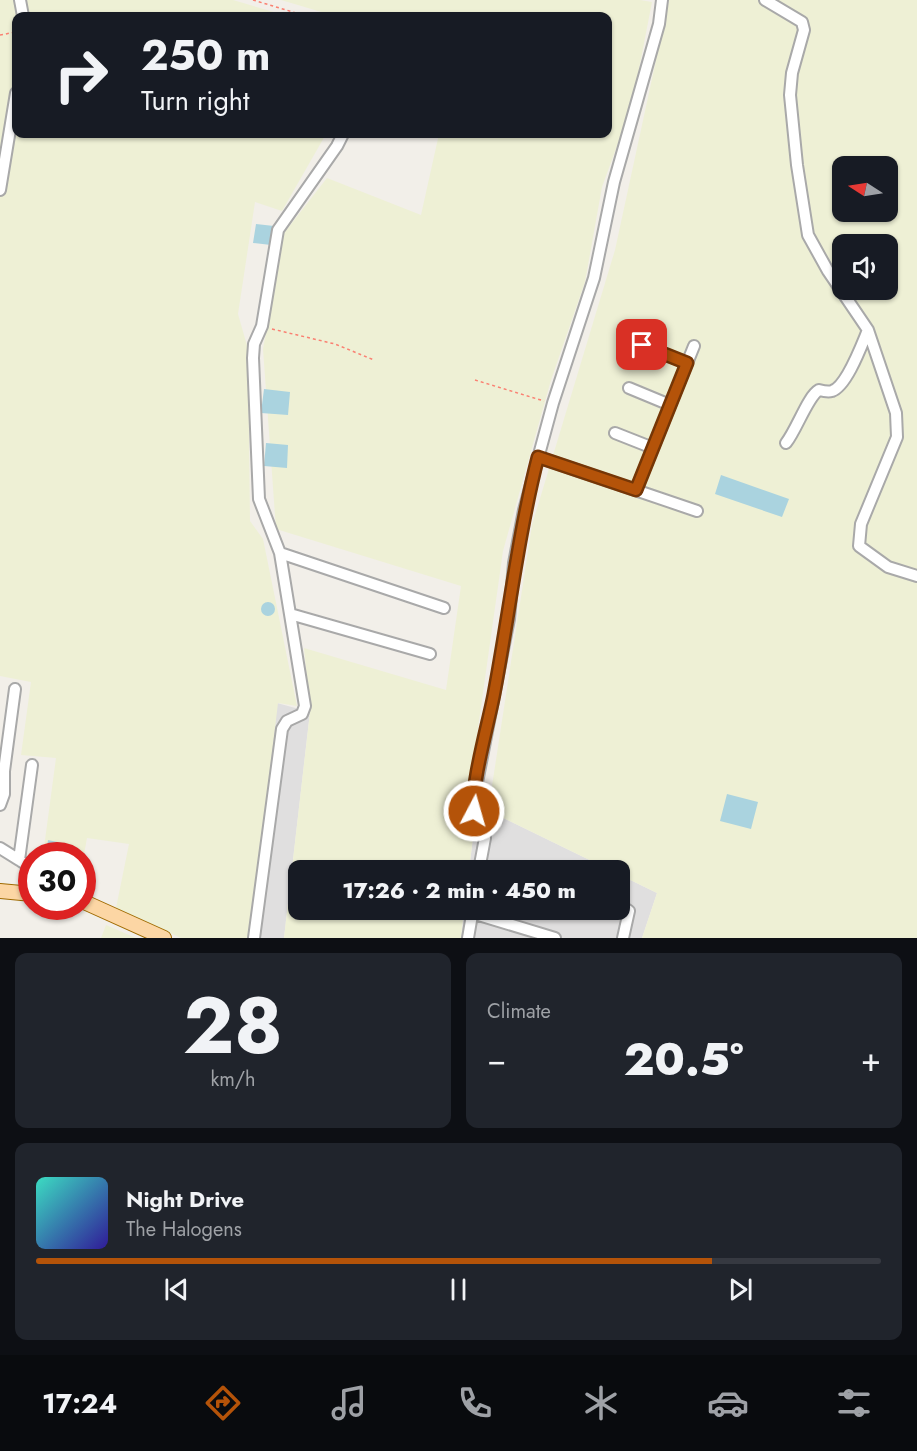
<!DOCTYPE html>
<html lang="en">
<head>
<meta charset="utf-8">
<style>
	body { margin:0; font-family:Jost,sans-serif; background:#20242c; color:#f1f3f6; height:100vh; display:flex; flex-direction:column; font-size:22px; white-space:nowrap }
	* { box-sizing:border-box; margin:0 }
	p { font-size:20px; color:#9ea1a6 }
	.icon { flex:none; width:33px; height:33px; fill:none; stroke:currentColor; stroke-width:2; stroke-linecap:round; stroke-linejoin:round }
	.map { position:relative; height:938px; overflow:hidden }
	.drawer { display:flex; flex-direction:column; gap:15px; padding:15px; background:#0d0f14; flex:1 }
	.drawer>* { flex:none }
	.hud { position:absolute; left:12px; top:12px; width:600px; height:126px; border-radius:12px; box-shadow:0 2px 4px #0004; background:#171b24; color:#f1f3f6; overflow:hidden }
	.needle { width:39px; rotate:282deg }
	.controls { position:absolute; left:832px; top:156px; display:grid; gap:12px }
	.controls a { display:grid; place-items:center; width:66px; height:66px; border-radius:12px; background:#171b24; box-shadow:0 2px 4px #0004; font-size:30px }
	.speed { position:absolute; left:18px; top:842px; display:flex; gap:12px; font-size:30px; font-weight:700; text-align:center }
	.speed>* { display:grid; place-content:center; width:78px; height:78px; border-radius:50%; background:#171b24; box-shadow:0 2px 4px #0004; line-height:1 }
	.speed .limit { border:9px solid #d22; background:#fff; color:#111 }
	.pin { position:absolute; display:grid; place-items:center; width:51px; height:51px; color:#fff; margin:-26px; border-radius:12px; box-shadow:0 3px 9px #0006 }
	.me { position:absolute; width:66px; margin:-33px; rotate:6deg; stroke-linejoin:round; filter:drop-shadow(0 0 4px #0008) }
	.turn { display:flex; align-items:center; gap:21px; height:126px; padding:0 30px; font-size:27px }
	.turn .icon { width:78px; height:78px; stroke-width:2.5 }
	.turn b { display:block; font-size:42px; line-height:51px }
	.big { font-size:45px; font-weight:800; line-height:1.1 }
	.drawer .tile { flex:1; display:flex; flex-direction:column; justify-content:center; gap:9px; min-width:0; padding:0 21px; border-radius:12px; background:#20242c }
	.drawer .dial { align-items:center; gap:0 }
	.dial b { font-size:78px; line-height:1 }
	.song { display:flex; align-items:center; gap:18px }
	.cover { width:72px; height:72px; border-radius:9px; background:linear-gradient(135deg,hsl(170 70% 55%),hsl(250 70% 35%)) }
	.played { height:6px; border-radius:3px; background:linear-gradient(90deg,#b45309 80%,#363941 80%) }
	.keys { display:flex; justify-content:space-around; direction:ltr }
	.heat { display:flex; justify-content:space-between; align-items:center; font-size:33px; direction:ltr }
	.drawer .tiles { flex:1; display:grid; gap:15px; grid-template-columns:1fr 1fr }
	.tile:last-child { grid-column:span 2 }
	.trip { position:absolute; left:288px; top:860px; width:342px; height:60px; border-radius:12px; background:#171b24; box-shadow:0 2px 4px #0004; font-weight:800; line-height:60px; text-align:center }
	.dock { display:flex; height:96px; justify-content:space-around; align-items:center; background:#090b0e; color:#9ea1a6 }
	.dock .icon { width:42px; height:42px }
	.dock .on { color:#b45309 }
	.dock b { font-size:27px; color:#f1f3f6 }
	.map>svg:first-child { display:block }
	.residential { fill:#e0dfdf }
	.farmland { fill:#eef0d5; fill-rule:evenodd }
	.water { fill:#aad3df }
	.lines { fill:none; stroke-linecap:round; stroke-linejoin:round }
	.minor-casing { stroke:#a9a9a9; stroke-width:14 }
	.major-casing { stroke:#a06b00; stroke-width:16 }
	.path { stroke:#fa8072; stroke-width:1.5; stroke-dasharray:3 3; stroke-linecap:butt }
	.minor { stroke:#fff; stroke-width:10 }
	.major { stroke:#fcd6a4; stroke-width:14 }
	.route-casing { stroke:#753606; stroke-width:15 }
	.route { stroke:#b45309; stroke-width:10 }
</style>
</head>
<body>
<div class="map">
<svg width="917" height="938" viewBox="0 0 917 938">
	<rect width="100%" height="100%" fill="#f2efe9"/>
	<path class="residential" d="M277 703 310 712 284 938H245Z
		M466 813 495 814 610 870H469L474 830Z
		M620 875 657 893 642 938H461L464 909H620Z"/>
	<path class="farmland" d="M0 0H233L287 16H16V134H326L282 211 255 202 238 314 248 349 250 521 263 539 297 706 278 703 250 938H181L116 908 129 844 87 838 83 860 82 855H43L56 758 21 755 31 682 0 676Z
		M281 0H640L652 2 632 105 602 187 585 282 551 380 503 551 466 813 474 830 469 870H298V909H464L461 938H284L310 712 304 648 446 690 461 586 276 529 263 349 284 233 327 178 421 215 439 134H608V16H335Z
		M669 0H917V938H642L657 893 620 875V870H610L495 814 492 786 532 525 615 250ZM843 166H888V212H843ZM843 244H888V290H843Z
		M106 925 136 938H101Z"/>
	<path class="water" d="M256 224 274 226 271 245 253 243Z
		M264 389 290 392 288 415 261 413Z
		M266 443 288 445 287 468 264 466Z
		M721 475 789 499 782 517 715 494Z
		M261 609a7 7 0 1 1 14 0a7 7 0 1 1-14 0Z
		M727 794 758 802 751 829 720 821Z
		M48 840 62 843 60 855H46Z"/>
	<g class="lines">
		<g class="minor-casing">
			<path id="minor" d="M20 0 23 16
				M765 0 802 22 804 30 792 73 790 95 797 165 808 235 828 271 868 330 896 413 897 437 861 524 859 546 888 567 917 576
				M0 190 16 93
				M642 345 687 363
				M629 388 670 405
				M615 433 653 448
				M786 443C797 429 808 396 819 390 823 391 828 392 832 391 847 386 862 344 868 330
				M538 457 697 511
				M636 490 694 346
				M280 553 444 608
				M290 614 430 654
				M0 805 4 794V771L15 689
				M0 848 32 868
				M19 860 32 765
				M479 870 485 838 473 803 509 619 514 563 524 510 553 403 594 278 614 182 659 24 662 0
				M620 905 629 911 623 938
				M472 913 555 938
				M254 938 282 729 287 721 302 714 305 706 280 553 259 499 253 358 254 344 262 326 278 230 337 146 343 134
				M468 938 473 909"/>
		</g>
		<g class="major-casing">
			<path id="major" d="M0 891 32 894
				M82 901 164 938"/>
		</g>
		<path class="path" d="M253 0 306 16
			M0 35 16 32
			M272 329 335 344 374 360
			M475 380 544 401"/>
		<use href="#minor" class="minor"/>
		<use href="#major" class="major"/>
	</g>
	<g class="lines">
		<g class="route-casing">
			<path id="route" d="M474 811C470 787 489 721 494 694 509 615 518 535 538 457L636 490 687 363 642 345"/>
		</g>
		<use href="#route" class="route"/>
	</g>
</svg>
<div class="controls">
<a><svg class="needle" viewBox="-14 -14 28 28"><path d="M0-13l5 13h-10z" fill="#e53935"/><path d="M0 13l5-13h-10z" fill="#9ea1a6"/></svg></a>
<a><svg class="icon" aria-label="sound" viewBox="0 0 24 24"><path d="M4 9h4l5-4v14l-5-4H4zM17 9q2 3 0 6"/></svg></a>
</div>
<div class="speed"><div class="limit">30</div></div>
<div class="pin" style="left:642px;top:345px;background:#d93025"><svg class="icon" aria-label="arrive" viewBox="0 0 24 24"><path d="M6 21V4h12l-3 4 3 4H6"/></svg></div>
<svg class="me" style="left:474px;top:811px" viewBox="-20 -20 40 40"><circle r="17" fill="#b45309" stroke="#fff" stroke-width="3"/><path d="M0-11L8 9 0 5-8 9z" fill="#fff"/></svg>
<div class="trip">17:26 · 2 min · 450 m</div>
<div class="hud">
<div class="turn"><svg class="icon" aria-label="right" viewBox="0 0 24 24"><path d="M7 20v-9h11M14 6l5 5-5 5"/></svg><div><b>250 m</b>Turn right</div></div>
</div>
</div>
<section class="drawer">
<div class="tiles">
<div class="tile dial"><b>28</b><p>km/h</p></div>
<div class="tile"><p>Climate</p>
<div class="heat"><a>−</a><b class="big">20.5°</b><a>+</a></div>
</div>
<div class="tile">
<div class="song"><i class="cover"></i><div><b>Night Drive</b><p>The Halogens</p></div></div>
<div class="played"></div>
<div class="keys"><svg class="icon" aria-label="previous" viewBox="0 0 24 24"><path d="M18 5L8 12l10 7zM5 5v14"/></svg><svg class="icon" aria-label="pause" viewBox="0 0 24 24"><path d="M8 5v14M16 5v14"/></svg><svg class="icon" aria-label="next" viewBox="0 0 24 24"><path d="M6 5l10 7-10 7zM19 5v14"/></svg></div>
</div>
</div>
</section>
<nav class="dock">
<b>17:24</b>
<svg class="icon on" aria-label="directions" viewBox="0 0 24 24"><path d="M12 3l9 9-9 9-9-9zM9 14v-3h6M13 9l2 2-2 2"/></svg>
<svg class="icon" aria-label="music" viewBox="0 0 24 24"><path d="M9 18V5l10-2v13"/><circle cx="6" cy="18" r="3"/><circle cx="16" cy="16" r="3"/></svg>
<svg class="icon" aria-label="phone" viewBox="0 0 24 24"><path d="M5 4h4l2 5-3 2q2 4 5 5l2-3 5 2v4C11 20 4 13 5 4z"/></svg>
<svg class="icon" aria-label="climate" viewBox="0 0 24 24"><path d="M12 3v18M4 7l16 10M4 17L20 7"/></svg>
<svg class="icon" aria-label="car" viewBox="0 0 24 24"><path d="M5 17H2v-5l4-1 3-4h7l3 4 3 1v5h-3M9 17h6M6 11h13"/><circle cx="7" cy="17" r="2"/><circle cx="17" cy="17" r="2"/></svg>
<svg class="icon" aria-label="filters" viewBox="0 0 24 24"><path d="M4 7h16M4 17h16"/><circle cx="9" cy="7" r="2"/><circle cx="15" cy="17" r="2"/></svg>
</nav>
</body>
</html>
